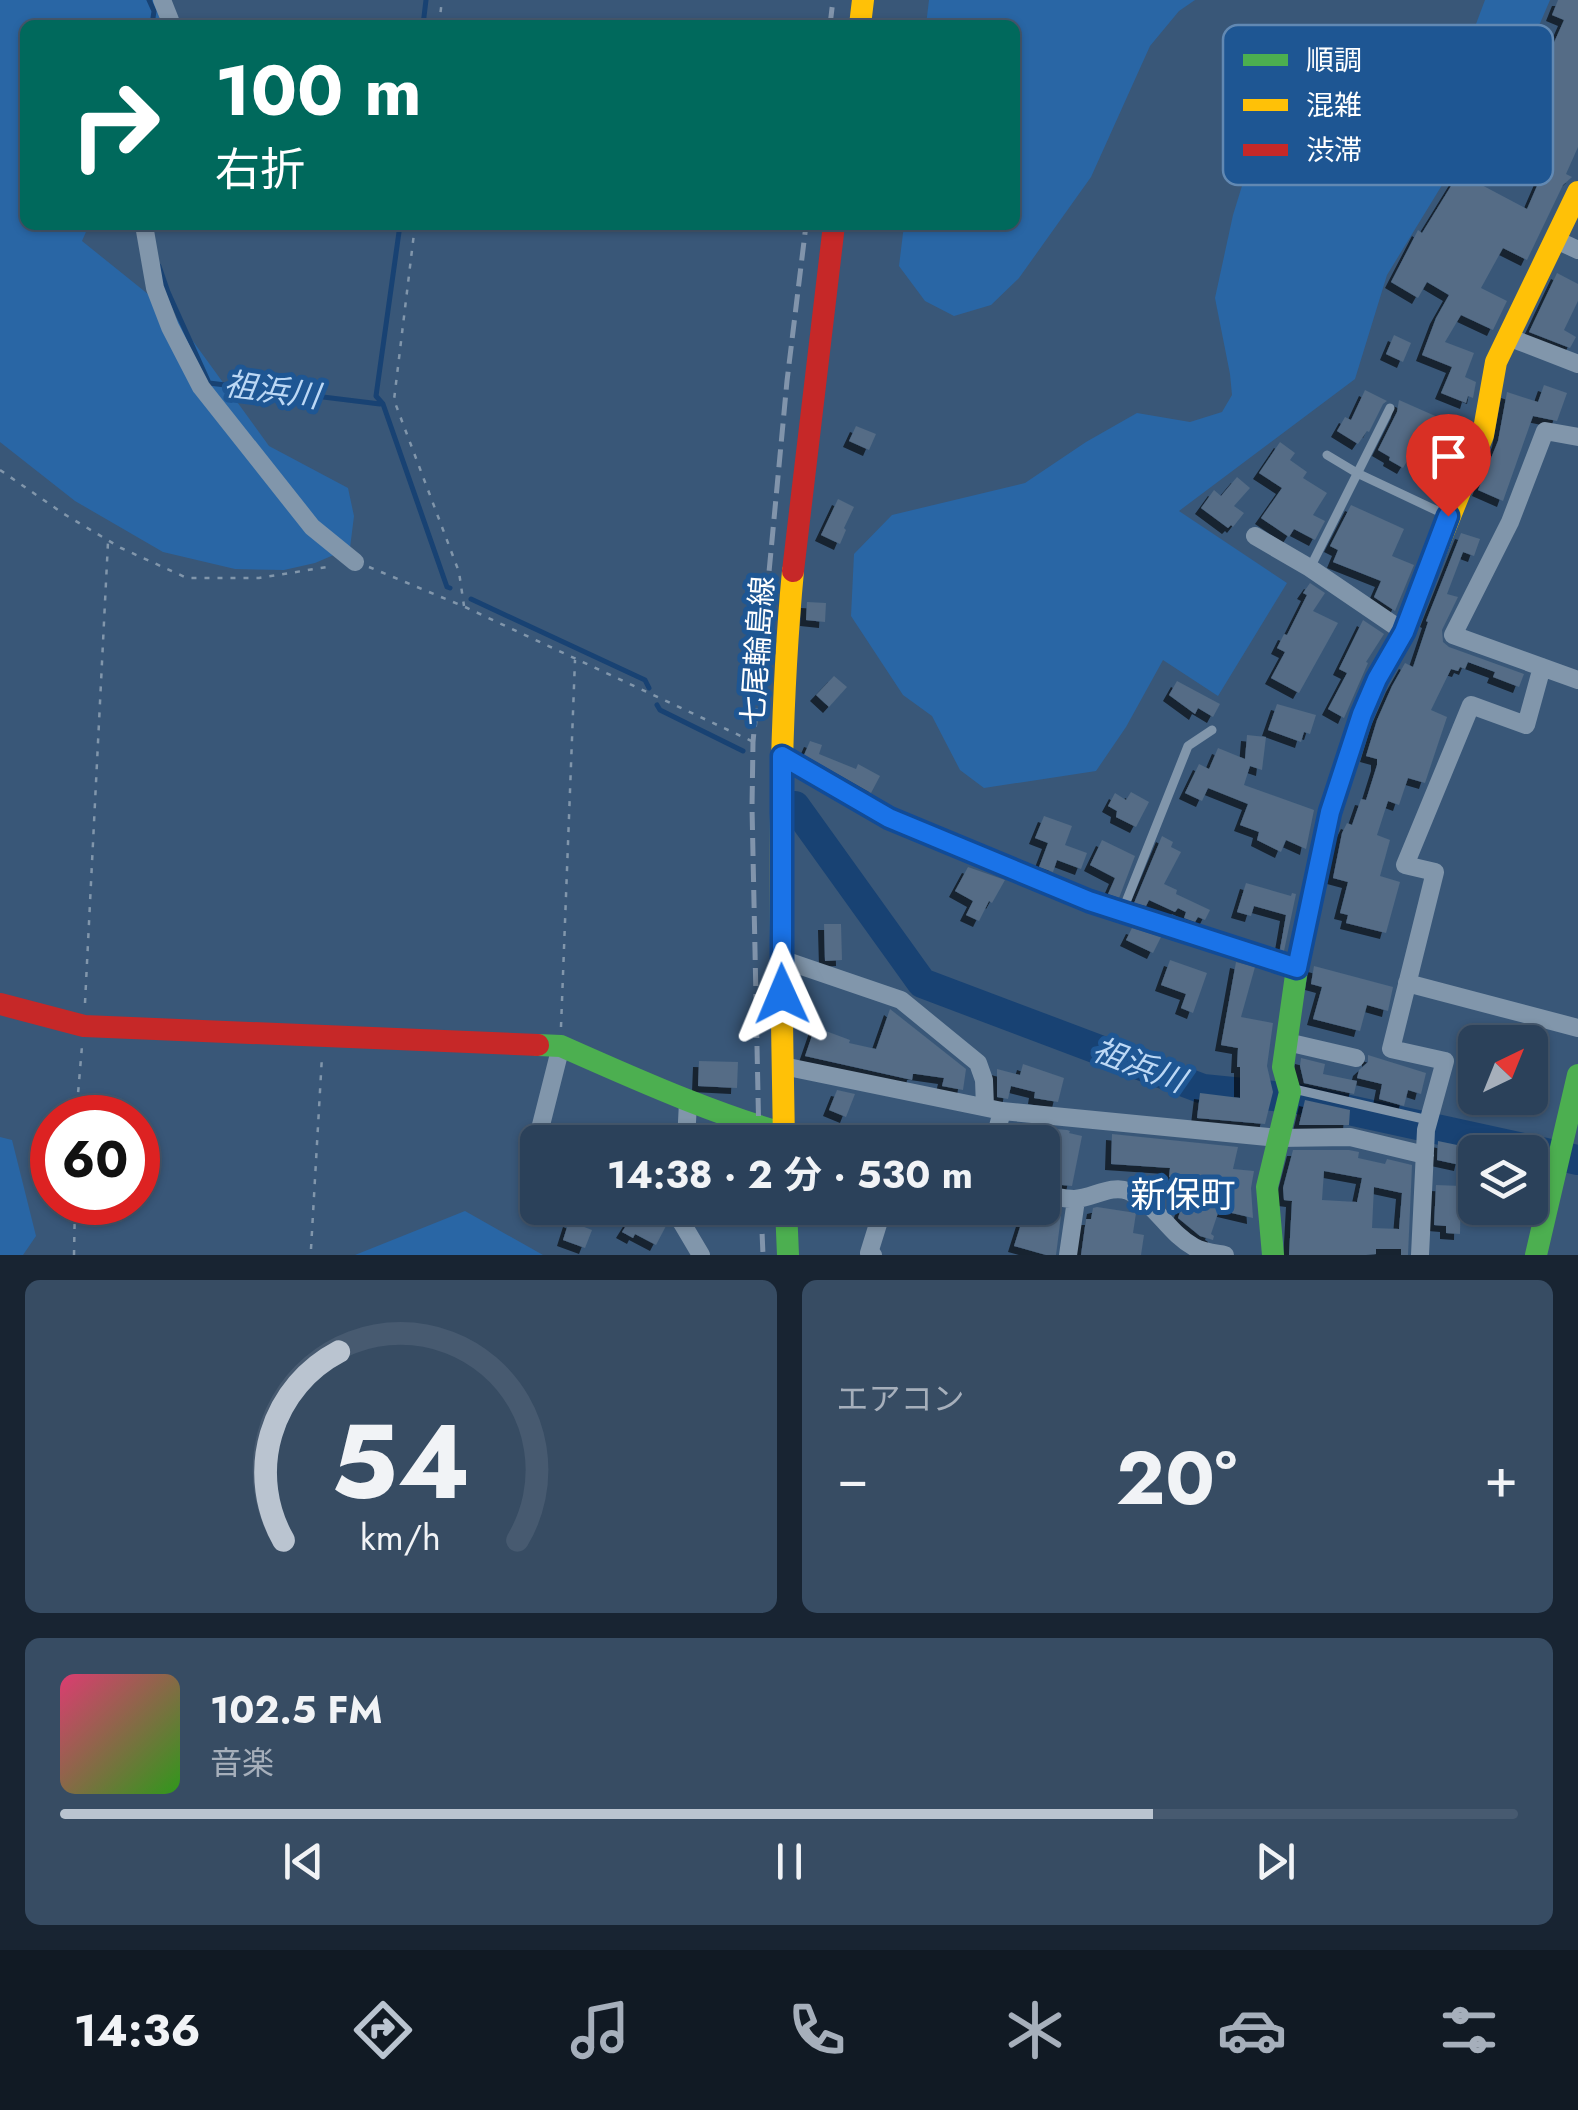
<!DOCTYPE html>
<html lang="ja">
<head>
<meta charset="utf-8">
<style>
	body { margin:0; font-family:Jost,"Noto Sans JP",sans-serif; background:#374c63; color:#f1f3f6; height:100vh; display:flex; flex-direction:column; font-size:38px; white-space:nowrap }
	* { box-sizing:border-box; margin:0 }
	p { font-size:32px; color:#a6afbb }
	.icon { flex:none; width:55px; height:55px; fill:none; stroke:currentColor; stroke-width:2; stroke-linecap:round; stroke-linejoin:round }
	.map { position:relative; height:1255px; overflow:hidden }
	.sheet { display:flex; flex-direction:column; gap:25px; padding:25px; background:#182432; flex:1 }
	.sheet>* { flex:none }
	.banner { position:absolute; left:20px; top:20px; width:1000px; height:210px; border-radius:15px; box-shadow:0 2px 8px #0004,0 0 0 2px #475a70; background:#00695c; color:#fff; overflow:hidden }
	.needle { width:65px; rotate:43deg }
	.buttons { position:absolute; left:1458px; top:1025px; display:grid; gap:20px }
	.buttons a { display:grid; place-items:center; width:90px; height:90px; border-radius:15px; background:#2b415a; box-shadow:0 2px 8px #0004,0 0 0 2px #475a70; font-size:50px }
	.speed { position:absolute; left:30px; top:1095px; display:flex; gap:20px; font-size:50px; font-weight:700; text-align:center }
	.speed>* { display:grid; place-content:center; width:130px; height:130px; border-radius:50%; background:#2b415a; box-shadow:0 2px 8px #0004,0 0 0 2px #475a70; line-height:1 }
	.speed .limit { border:15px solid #d22; background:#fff; color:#111 }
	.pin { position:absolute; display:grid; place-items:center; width:85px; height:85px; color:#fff; margin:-102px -42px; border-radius:50% 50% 50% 0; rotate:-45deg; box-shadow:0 0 10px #0007 }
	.pin .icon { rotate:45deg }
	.me { position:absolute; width:110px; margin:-55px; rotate:359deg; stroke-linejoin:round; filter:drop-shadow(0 0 8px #0008) }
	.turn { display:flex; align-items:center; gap:35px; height:210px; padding:0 30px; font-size:45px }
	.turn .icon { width:130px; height:130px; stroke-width:2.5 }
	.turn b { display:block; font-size:70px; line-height:85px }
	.big { font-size:75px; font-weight:700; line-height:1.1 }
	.sheet .widget { flex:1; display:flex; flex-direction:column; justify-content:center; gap:15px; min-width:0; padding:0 35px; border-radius:15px; background:#374c63 }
	.sheet .dial { align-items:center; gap:0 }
	.dial svg { height:260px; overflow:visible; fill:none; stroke:#475a70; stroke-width:7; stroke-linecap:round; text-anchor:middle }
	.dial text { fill:#f1f3f6; stroke:none }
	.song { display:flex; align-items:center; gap:30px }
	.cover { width:120px; height:120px; border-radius:15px; background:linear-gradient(135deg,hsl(340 70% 55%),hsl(110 70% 35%)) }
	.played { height:10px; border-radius:5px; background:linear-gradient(90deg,#bac4d0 75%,#475a70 75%) }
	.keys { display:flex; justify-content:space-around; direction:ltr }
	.heat { display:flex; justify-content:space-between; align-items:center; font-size:55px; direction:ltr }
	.sheet .tiles { flex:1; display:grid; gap:25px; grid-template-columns:1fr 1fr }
	.widget:last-child { grid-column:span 2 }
	.trip { position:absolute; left:520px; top:1125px; width:540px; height:100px; border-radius:15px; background:#2b415a; box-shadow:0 2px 8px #0004,0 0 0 2px #475a70; font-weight:700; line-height:100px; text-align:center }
	.menu { display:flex; height:160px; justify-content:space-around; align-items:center; background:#111a24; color:#a6afbb }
	.menu .icon { width:70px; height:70px }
	.menu .selected { color:#bac4d0 }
	.menu b { font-size:45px; color:#f1f3f6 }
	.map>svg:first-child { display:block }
	.green { fill:#2966a5 }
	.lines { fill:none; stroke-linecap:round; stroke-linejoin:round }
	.stream { stroke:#184273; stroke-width:5 }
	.river { stroke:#184273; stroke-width:30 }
	.building { fill:#546c86; fill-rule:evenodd; filter:url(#shadow) }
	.path { stroke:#8196ab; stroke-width:2.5; stroke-dasharray:5 8; stroke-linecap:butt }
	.lane { stroke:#8196ab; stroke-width:9 }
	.street { stroke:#8196ab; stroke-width:18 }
	.fast { stroke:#4caf50; stroke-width:22 }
	.slow { stroke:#ffc107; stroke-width:22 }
	.jam { stroke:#c62828; stroke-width:22 }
	.rail { stroke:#8194ab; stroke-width:5; stroke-dasharray:18 8; stroke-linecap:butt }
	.route-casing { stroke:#114b97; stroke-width:25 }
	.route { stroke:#1a73e8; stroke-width:18 }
	.labels { text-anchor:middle; stroke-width:10; stroke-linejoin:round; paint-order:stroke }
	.street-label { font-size:30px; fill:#fff; stroke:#1e5693 }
	.water-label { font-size:32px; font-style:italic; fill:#bcd8f5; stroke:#1e5693 }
	.quarter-label { font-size:35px; fill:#fff; stroke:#1e5693 }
	.key { fill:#1e5693; stroke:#6289b3; stroke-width:2.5 }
	.key-label { font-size:28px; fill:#fff }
</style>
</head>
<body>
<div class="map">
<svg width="1578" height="1255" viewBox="0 0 1578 1255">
	<defs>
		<filter id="shadow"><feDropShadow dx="-6" dy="6" stdDeviation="0" flood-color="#0009"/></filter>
	</defs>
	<rect width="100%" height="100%" fill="#395778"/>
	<path class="green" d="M0 0H155L161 25H25V225H89L82 241 174 315 269 446 348 488 354 516 350 548 315 563 284 570 235 569 163 552 75 501 0 442Z
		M929 0H1195L1179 11 1150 46 1091 177 1019 278 991 305 954 316 925 301 899 266 904 225H1015V25H926Z
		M1485 0H1550L1538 28 1387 275 1355 379 1179 511 1287 583 1218 696 1163 660 1126 727 1096 771 984 788 960 770 932 716 903 695 851 616 854 554 892 515 1025 483 1086 442 1137 413 1190 422 1222 412 1232 395 1230 374 1215 298 1233 215 1245 176 1277 157 1390 153 1434 105 1470 40Z
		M0 1137 12 1140 36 1236 23 1255H0Z
		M465 1211 543 1255H355Z"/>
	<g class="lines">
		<path class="stream" d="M149 0 154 11 152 25
			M423 25 426 0
			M400 225 376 396 383 404 447 587 450 588
			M159 266 168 292 209 383 380 404
			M471 599 645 680 649 688
			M657 705 660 710 743 751"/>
		<path class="river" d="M795 806 922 983 1203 1089 1294 1098 1578 1160"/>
	</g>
	<path class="building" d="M1558 0H1578V147L1566 174 1572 177 1563 185 1527 260 1503 248 1481 288 1507 301 1493 330 1461 315 1445 342 1474 353 1465 377 1476 382 1473 398 1468 396 1466 403 1441 393 1452 367 1422 355 1436 318 1449 295 1427 282 1418 298 1391 282 1418 230 1422 233 1459 173 1527 209 1540 179 1485 150 1501 113 1503 114 1505 110 1510 112 1517 95 1522 97 1544 48 1550 51 1552 47 1564 20 1552 15Z
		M1557 273 1578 284V301L1564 330 1576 337 1570 348 1529 332Z
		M1394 335 1411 343 1403 362 1386 354Z
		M1544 385 1567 393 1557 421 1533 416 1503 501 1478 490 1498 441 1507 392 1538 402Z
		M1365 390 1387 401 1383 404 1369 432 1367 431 1358 444 1337 431 1345 417 1351 420Z
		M1399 400 1467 430 1458 454 1421 438 1403 468 1389 460 1390 457 1378 450 1397 412Z
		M856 426 876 434 869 450 849 441Z
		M1280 442 1295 453 1290 460 1307 472 1303 478 1327 493 1313 515 1325 521 1315 540 1294 529 1289 537 1261 518 1282 488 1259 473Z
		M1237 477 1250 488 1234 506 1244 513 1233 527 1231 525 1228 528 1201 508 1214 490 1221 496Z
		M838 499 854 507 844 528 846 530 840 544 821 535Z
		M1351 505 1404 529 1392 556 1414 565 1395 611 1374 597 1381 581 1333 562 1338 550 1330 546Z
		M1461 533 1480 539 1474 556 1463 552 1447 594 1458 597 1442 630 1443 642 1449 647 1524 674 1519 687 1493 677 1495 672 1468 662 1465 669 1460 667 1458 671 1451 669 1431 710 1447 717 1425 783 1408 778 1399 805 1388 801 1377 835 1390 840 1380 876 1400 882 1386 933 1346 923 1348 915 1340 913 1348 882 1333 878 1342 833 1347 823 1352 825 1361 799 1366 800 1377 765V759L1366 756 1377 720 1392 686 1405 663 1413 667 1428 622 1426 621Z
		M1310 583 1325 593 1313 611 1338 623 1299 693 1271 678 1285 652 1277 648 1284 634 1287 635 1307 595 1303 593Z
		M807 602 826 603 825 622 806 620Z
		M1363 620 1384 634 1366 662 1368 663 1344 718 1328 709 1347 673 1339 669Z
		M834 676 847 687 829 707 816 695Z
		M1177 681 1220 704 1213 717 1198 708 1195 714 1169 695Z
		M1277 704 1316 715 1310 734 1304 732 1301 742 1268 730Z
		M1247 735 1266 737 1262 770 1250 766 1244 785 1314 810 1306 849 1286 840 1281 852 1257 840 1259 832 1240 825 1248 804 1208 788 1202 801 1185 793 1199 764 1209 769 1218 748 1245 759Z
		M810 741 822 745 819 754 856 769 858 764 880 776 871 793 804 755Z
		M1131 792 1149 802 1136 827 1116 817 1117 811 1108 806 1115 793 1126 800Z
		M1044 816 1072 826 1065 845 1087 853 1081 869 1057 860 1053 872 1039 867 1048 843 1035 838Z
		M1162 836 1173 842 1171 847 1181 852 1164 884 1177 890 1176 894 1210 910 1205 920 1198 917 1195 922 1184 918 1186 912 1178 908 1175 912 1149 900 1146 906 1134 903Z
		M1102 840 1135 856 1119 898 1108 894 1115 878 1090 865Z
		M968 867 1005 880 992 903 989 901 979 921 966 915 973 901 955 891Z
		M1246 883 1291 896 1292 893 1296 894 1284 951 1280 950 1286 915 1254 906 1251 916 1237 912Z
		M824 924H841L842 960 825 961Z
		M1132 928 1161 937 1153 953 1126 940Z
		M1170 960 1207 973 1193 1013 1181 1008 1186 994 1161 985Z
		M1236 962 1255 967 1241 1017 1273 1023 1267 1066 1273 1092 1265 1124 1197 1118 1200 1093 1240 1098V1067H1237L1238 1048 1221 1045Z
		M1314 966 1393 987 1388 1011 1367 1005 1360 1031 1313 1019 1322 987 1311 984Z
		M890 1009 966 1069 963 1090 942 1086 944 1078 916 1074H913L912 1080 805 1056 815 1027 850 1040 849 1043 876 1049Z
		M1368 1055 1426 1073 1421 1094 1408 1090 1404 1106 1379 1099 1382 1084 1357 1078 1359 1070 1368 1062Z
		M1301 1058 1325 1064 1323 1074 1357 1081 1354 1094 1304 1083 1300 1066Z
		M699 1061 738 1062 737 1088 698 1086Z
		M1023 1064 1064 1078 1058 1102 1034 1098 1035 1092 1011 1086 1008 1099 997 1097V1069L1020 1075Z
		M837 1090 855 1094 846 1117 829 1110Z
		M1305 1100 1350 1110 1349 1125H1299Z
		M1013 1125 1067 1130 1070 1131 1069 1133 1082 1136 1072 1186 1042 1183V1142H1009Z
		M1112 1134 1238 1147 1233 1169 1254 1171 1251 1188 1253 1218 1219 1210 1211 1234 1214 1236 1213 1240 1200 1236 1178 1218 1190 1181 1169 1177 1170 1168 1111 1164Z
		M1438 1141 1462 1146 1464 1148 1460 1165 1437 1160Z
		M1293 1150H1349L1359 1152 1358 1158 1385 1164 1387 1159 1412 1165 1408 1255H1401V1249H1376V1254L1366 1255H1289L1292 1201 1284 1200 1283 1188ZM1324 1171 1362 1178 1357 1202 1322 1200ZM1374 1187 1402 1193 1399 1229 1372 1228Z
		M1436 1185 1461 1186 1460 1234 1446 1233V1226L1434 1225Z
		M1097 1207 1136 1213 1133 1233 1144 1235 1141 1255H1081L1086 1219H1091L1093 1208Z
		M637 1208H646L660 1215 667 1224 656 1245 635 1234 633 1238 622 1232Z
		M1026 1208H1041V1211L1061 1216 1056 1255H1046L1014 1246Z
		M569 1221 592 1230 585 1248 563 1240Z"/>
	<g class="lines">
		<path class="path" d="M439 25 442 0
			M415 225 394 400 459 572 464 606
			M0 470 64 514 121 548 187 578H259L333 566
			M369 567 465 607 758 744
			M85 1003 108 542
			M561 1027 575 660
			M76 1118 82 1046
			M311 1249 322 1056
			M74 1255 75 1202"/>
		<path class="lane" d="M1327 455 1357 473 1446 515
			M1310 568 1390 408
			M1122 912 1188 746 1212 730
			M1294 1089 1428 1120"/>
		<path class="street" d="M162 0 170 20 167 25
			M144 225 155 288 170 327 201 387 312 527 355 562
			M1554 239 1578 250
			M1508 337 1578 364
			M1578 437 1545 431 1510 522 1453 635 1578 680
			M1255 536 1310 568 1404 632
			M782 756 889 818 1089 901 1297 968
			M781 959 901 1000 978 1063 984 1080 985 1107
			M1407 983 1578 1028
			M1287 1042 1356 1058
			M561 1046 540 1129 574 1142
			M783 1066 1002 1111 1278 1138 1350 1137 1425 1155
			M686 1142 688 1102
			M994 1142 1002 1111
			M1042 1195C1053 1196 1064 1199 1074 1199 1091 1199 1111 1184 1128 1191 1156 1203 1168 1233 1194 1247 1203 1252 1214 1253 1225 1255
			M670 1208 682 1223V1208
			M682 1223 701 1255
			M873 1255 869 1253 883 1208
			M1068 1255 1076 1200
			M1420 1255 1426 1130 1445 1061 1391 1049 1435 872 1405 865 1471 705 1526 725 1542 667"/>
		<path class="fast" d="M538 1045 561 1046C644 1083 725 1119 813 1142
			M786 1208 788 1255
			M1273 1255 1267 1187 1290 1092 1283 1067 1297 968 1330 812 1362 714 1377 679 1401 637
			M1536 1255 1578 1075"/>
		<path class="slow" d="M860 25 863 0
			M1401 637 1483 435 1496 362 1578 192
			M784 1142C781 951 775 761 793 571"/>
		<path class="jam" d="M793 571 834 225
			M0 1004 84 1026 538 1045"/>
		<path class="rail" d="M830 25 833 0
			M759 1142 752 807 753 742 787 381 806 225
			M761 1208 763 1255"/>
	</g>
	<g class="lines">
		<g class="route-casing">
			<path id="route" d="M782 994V756L889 818 1089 901 1297 968 1330 812 1362 714 1377 679 1404 632 1448 516"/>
		</g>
		<use href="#route" class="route"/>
	</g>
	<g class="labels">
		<g class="street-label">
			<text transform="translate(758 651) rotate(-86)" y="10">七尾輪島線</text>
		</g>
		<g class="water-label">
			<text transform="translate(272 390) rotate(8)" y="11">祖浜川</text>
			<text transform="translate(1139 1065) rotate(21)" y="11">祖浜川</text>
		</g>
		<g class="quarter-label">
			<text x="1183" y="1207">新保町</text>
		</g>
	</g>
	<rect x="1223" y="25" width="330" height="160" rx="15" class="key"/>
	<rect x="1243" y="54" width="45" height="12" fill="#4caf50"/>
	<rect x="1243" y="99" width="45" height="12" fill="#ffc107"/>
	<rect x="1243" y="144" width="45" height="12" fill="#c62828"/>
	<g class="key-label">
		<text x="1306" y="70">順調</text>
		<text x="1306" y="115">混雑</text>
		<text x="1306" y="160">渋滞</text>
	</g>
</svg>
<div class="buttons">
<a><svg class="needle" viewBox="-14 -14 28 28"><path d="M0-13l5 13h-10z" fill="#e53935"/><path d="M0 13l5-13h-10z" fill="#a6afbb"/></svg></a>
<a><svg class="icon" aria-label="layers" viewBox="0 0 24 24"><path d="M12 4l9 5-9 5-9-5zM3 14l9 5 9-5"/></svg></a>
</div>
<div class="speed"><div class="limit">60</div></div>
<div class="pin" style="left:1448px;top:516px;background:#d93025"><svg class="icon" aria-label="arrive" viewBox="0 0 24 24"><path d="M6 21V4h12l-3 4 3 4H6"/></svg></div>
<svg class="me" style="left:782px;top:994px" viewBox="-20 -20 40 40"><path d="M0-17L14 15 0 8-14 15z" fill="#1a73e8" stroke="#fff" stroke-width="4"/></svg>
<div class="trip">14:38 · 2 分 · 530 m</div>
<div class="banner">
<div class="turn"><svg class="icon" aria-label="right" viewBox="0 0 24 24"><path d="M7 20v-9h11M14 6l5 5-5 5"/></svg><div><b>100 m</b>右折</div></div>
</div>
</div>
<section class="sheet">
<div class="tiles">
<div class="widget dial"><svg viewBox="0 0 100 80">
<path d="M14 69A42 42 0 1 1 86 69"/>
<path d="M14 69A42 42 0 0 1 31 11" stroke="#bac4d0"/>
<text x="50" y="56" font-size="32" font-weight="700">54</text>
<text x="50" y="72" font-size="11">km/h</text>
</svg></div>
<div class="widget"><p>エアコン</p>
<div class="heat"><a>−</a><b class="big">20°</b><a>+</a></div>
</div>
<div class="widget">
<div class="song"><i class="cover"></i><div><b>102.5 FM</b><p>音楽</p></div></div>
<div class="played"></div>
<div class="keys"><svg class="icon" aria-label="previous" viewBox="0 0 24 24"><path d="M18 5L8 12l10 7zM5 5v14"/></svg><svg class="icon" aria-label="pause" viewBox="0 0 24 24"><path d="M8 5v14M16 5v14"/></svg><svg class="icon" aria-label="next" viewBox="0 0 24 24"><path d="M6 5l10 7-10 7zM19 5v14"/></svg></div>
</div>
</div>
</section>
<nav class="menu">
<b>14:36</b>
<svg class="icon selected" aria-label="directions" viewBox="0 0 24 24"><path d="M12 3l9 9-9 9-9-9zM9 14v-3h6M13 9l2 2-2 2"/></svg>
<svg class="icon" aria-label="music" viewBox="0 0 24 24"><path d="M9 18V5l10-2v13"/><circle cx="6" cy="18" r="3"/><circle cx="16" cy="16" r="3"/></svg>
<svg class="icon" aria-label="phone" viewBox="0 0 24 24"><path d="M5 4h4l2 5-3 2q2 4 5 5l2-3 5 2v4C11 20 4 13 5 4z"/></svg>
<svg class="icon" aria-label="climate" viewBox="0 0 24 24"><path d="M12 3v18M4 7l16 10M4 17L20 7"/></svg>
<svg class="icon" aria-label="car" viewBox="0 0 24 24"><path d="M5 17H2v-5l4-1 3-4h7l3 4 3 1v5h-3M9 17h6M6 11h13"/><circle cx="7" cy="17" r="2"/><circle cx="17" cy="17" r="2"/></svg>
<svg class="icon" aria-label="filters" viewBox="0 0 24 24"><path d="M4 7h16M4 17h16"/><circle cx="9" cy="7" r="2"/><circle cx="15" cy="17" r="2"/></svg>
</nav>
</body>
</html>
